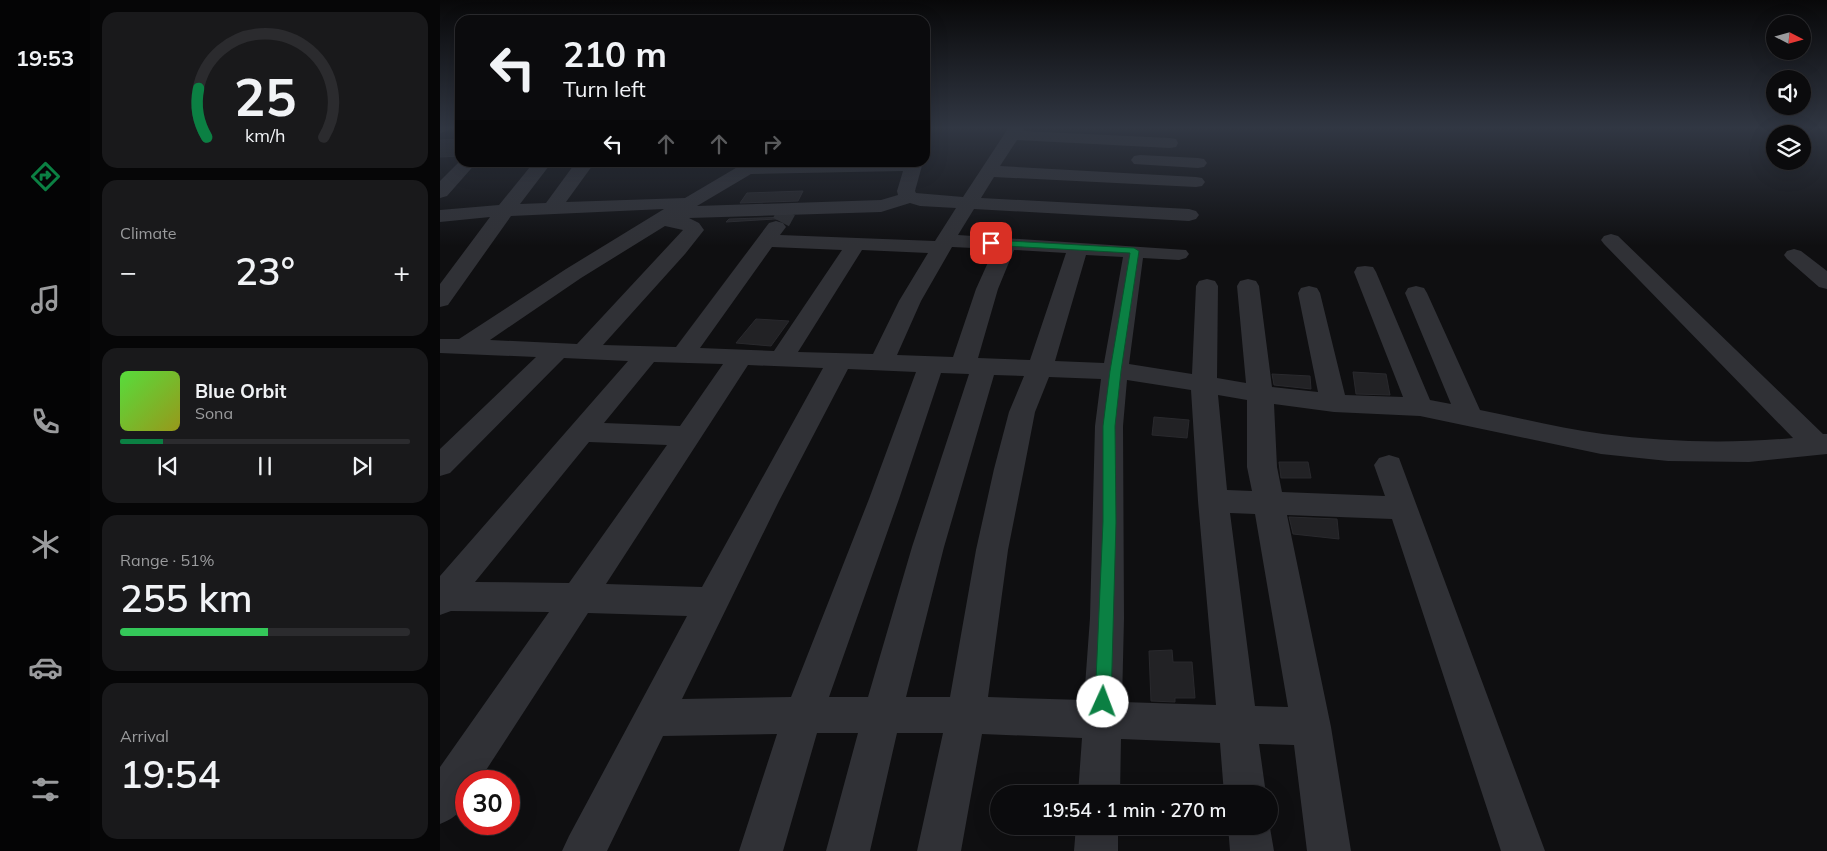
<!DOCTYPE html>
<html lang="en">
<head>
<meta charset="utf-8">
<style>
	body { margin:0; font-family:Mulish,sans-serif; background:#19191b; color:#f1f3f6; height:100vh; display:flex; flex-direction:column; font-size:19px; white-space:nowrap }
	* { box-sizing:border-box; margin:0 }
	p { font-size:16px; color:#9a9b9d }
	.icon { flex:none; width:28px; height:28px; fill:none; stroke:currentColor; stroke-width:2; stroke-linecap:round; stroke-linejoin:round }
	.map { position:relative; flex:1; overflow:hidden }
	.side { display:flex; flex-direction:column; gap:12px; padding:12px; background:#060607; width:350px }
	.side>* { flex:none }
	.banner { position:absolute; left:15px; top:15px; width:475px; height:152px; border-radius:15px; box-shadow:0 5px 20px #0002,0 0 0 1px #2b2b2e; background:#0b0b0d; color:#f1f3f6; overflow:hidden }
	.needle { width:32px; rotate:96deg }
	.buttons { position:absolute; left:1326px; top:15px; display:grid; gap:10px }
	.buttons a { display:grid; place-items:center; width:45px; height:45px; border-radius:50%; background:#0b0b0d; box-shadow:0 5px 20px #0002,0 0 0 1px #2b2b2e; font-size:25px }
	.speed { position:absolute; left:15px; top:770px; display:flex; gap:10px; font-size:25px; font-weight:700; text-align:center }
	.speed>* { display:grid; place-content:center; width:65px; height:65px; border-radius:50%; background:#0b0b0d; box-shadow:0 5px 20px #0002,0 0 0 1px #2b2b2e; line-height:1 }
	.speed .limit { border:8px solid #d22; background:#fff; color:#111 }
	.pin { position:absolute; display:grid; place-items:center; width:42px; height:42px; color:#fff; margin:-21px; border-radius:10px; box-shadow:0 2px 8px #0006 }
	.me { position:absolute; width:55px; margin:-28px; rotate:2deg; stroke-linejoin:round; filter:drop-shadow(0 0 4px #0008) }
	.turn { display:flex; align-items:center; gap:18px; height:105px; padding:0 25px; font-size:22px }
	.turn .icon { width:65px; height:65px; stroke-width:2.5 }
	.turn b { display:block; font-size:35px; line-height:42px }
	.lanes { display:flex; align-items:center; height:48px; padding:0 25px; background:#0003; justify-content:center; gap:25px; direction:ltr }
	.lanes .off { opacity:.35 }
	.big { font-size:38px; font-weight:600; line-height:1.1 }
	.side .tile { flex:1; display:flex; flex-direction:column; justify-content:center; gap:8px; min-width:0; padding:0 18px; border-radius:15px; background:#19191b }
	.side .dial { align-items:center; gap:0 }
	.dial svg { height:130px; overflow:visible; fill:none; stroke:#2b2b2e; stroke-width:7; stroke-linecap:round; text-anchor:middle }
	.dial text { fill:#f1f3f6; stroke:none }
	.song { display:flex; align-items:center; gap:15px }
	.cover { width:60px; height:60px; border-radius:8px; background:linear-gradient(135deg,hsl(110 70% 55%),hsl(60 70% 35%)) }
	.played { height:5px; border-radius:2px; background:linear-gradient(90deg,#0b8043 15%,#2b2b2e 15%) }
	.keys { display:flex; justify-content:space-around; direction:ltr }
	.heat { display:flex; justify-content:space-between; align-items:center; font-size:28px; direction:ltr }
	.charge { height:8px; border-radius:4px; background:linear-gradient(90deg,#34c759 51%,#2b2b2e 0) }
	.trip { position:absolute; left:550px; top:785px; width:288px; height:50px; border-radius:25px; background:#0b0b0d; box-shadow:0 5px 20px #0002,0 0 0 1px #2b2b2e; font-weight:600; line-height:50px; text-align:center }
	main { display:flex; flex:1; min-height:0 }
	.tab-bar { display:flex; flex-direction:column; width:90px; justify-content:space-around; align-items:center; background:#040405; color:#9a9b9d }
	.tab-bar .icon { width:35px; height:35px }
	.tab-bar .current { color:#0b8043 }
	.tab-bar b { font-size:22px; color:#f1f3f6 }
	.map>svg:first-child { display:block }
	.building { fill:#222225; stroke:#29292d }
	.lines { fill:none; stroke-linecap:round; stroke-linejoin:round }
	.minor-tunnel { stroke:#2c2d31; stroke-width:18; stroke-dasharray:18 9; stroke-linecap:butt }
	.minor { fill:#303136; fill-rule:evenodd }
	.route { fill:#0b8043; stroke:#07532c }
</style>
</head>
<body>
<main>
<nav class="tab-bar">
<b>19:53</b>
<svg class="icon current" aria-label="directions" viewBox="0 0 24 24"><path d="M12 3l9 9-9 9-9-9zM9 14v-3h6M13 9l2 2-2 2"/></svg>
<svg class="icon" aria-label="music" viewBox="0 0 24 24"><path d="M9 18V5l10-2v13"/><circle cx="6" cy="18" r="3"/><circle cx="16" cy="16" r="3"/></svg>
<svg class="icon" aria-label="phone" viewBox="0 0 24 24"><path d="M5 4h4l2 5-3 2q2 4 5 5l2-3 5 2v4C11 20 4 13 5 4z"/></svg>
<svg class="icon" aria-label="climate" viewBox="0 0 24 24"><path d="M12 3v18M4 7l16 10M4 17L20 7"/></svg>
<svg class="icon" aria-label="car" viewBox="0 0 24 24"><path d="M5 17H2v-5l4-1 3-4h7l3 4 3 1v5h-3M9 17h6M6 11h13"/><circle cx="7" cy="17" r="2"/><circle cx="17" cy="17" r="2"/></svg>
<svg class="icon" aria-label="filters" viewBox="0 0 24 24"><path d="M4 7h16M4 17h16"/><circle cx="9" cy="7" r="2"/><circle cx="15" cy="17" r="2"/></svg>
</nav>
<section class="side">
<div class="tile dial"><svg viewBox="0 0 100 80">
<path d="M14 69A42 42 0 1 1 86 69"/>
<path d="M14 69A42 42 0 0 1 9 39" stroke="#0b8043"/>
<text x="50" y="56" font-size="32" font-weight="700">25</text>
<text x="50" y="72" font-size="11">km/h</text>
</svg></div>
<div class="tile"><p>Climate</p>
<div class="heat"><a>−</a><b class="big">23°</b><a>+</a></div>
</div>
<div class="tile">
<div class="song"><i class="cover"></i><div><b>Blue Orbit</b><p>Sona</p></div></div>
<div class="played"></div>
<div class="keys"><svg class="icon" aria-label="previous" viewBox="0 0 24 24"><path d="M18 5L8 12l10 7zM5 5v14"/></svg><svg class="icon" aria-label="pause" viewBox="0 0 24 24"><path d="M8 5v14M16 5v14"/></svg><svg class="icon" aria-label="next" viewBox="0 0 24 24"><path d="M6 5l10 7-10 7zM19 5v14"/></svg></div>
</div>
<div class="tile"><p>Range · 51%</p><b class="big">255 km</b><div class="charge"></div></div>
<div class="tile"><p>Arrival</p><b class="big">19:54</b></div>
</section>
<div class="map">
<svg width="1387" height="851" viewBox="0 0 1387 851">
	<rect width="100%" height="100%" fill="#0f0f11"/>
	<path class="building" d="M20 139V156L0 157V140Z
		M363 191 358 201 300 203 307 193Z
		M350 217 348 220 335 219 286 222 289 219Z
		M316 319 349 321 331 346 296 343Z
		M913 372 946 374 950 395 916 394Z
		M832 374 870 376 871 389 834 385Z
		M714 417 749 420 747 438 712 435Z
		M839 462H868L871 478H841Z
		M849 517 897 519 899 539 853 534Z
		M732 650 733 662H752L755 698H735V702L711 701 709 651Z"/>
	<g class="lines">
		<path class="minor-tunnel" d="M341 222 347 211"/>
		<path class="minor" d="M0 127H11L9 130 0 133Z
			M569 127H585L583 131 730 138 736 139 738 143 736 147 730 148 577 140 560 166 756 177 762 178 765 182 762 186 756 187 554 177 541 198 749 209 756 211 759 215 756 219 749 221 534 209 518 235 746 250 749 254 746 258 739 260 703 258 689 364 752 374 756 286 759 281 767 279 775 281 778 286 777 378 806 383 797 286 800 281 808 279 816 281 819 286 832 387 878 392 858 293 861 288 869 286 877 288 880 293 905 395 963 397 914 272 917 267 925 266 933 267 936 272 990 400 1011 404 965 293 968 288 976 286 984 288 987 293 1040 410C1081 418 1122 429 1163 434 1226 442 1289 444 1353 438L1164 244 1161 240 1164 236 1171 234 1178 236 1383 434H1387V454L1309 462 1228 461 1161 454 980 416 894 412 834 404 837 467 842 492 945 496 934 465 939 458 949 455 959 458 1105 851H1061L952 519 847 515 891 727 911 851H867L854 745 819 744 826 794H784L780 743 681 739 680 794H638L642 738 542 734 521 851H477L503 733H457L430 851H386L418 733H377L343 851H299L337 734 223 736 167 851H122L129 836 247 616 148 613 39 781H26C26 805 23 815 0 824V767L109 612 11 611 0 615V576L188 361 124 358 10 473 0 476V449L96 357 0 353V339H19L126 269 224 209 71 216 8 305 0 307V284L50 217 0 222V210L59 205 94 162H112L80 204 106 203 136 162H155L126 202 245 198 306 162H483L475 191 476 193 523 197ZM463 171 457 191 458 195 441 200 257 206 311 174ZM470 203 480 206 516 208 495 241 340 235 346 227 343 223 336 221 329 223 236 347 163 345 245 254 264 230 259 223 249 218 441 212ZM225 226 243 230 137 344 50 340 141 278ZM332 247 402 250 334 351 260 348ZM512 247 554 249 536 289 513 357 457 355 481 301ZM422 250 488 253 459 301 433 354 358 352ZM574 250 626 253 590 360 538 358 558 289ZM646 255 683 257 664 363 615 361ZM214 362 283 364 240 426 164 423ZM308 365 383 368 262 587 166 584ZM408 369 476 372 429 499 351 697 242 699 339 501ZM501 373 529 374 472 547 428 697H389L459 499ZM554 375 584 376 569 412 554 469 536 550 510 697H466L504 547ZM609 377 661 379 655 426 650 618 644 700 548 697 568 550 584 469 595 412ZM687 380 751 390 758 501 776 705 682 702 684 618 683 426ZM778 395 807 400V467L812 491 787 490ZM149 442 227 445 129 583 35 582ZM790 513 815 514 848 707 815 706Z
			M700 155 758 158 764 159 767 163 764 167 758 168 694 164 691 160 694 156Z
			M20 161 37 162 7 196 0 198V181Z
			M1354 249 1361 251 1387 271V289L1379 287 1347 259 1344 255 1347 251Z
			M829 822 834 851H790L788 826H829Z
			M636 826H678V851H634Z"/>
	</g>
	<linearGradient id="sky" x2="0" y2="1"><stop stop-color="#080809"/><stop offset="0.52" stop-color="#313743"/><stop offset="1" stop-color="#313743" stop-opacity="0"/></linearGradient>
	<rect width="1387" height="246" fill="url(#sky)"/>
	<path class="route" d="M551 240 694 248 699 251 681 371 675 426 676 522 671 702 669 707 663 710 658 707 655 702 663 522V426L670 371 690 253 548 245V241Z"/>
</svg>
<div class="buttons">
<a><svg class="needle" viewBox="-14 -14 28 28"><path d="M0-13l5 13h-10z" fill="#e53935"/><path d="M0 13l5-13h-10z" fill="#9a9b9d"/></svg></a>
<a><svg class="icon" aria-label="sound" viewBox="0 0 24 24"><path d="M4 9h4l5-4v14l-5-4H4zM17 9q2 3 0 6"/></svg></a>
<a><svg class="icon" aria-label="layers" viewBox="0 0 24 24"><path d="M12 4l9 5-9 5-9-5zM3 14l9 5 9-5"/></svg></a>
</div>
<div class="speed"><div class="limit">30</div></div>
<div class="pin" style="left:551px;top:243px;background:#d93025"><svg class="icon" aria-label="arrive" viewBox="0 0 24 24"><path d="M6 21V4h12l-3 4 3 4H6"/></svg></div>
<svg class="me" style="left:663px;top:702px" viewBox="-20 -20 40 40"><circle r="19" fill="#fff"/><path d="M0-13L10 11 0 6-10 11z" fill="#0b8043"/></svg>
<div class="trip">19:54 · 1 min · 270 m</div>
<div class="banner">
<div class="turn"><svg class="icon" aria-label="left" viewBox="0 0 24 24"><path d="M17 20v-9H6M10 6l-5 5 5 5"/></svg><div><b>210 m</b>Turn left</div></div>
<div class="lanes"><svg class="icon" aria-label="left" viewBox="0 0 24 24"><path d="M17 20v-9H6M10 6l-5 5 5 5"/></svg><svg class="icon off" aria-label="ahead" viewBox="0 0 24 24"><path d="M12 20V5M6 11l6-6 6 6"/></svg><svg class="icon off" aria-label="ahead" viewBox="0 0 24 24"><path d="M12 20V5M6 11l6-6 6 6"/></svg><svg class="icon off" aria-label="right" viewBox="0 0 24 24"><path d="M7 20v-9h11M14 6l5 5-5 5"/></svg></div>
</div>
</div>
</main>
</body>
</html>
